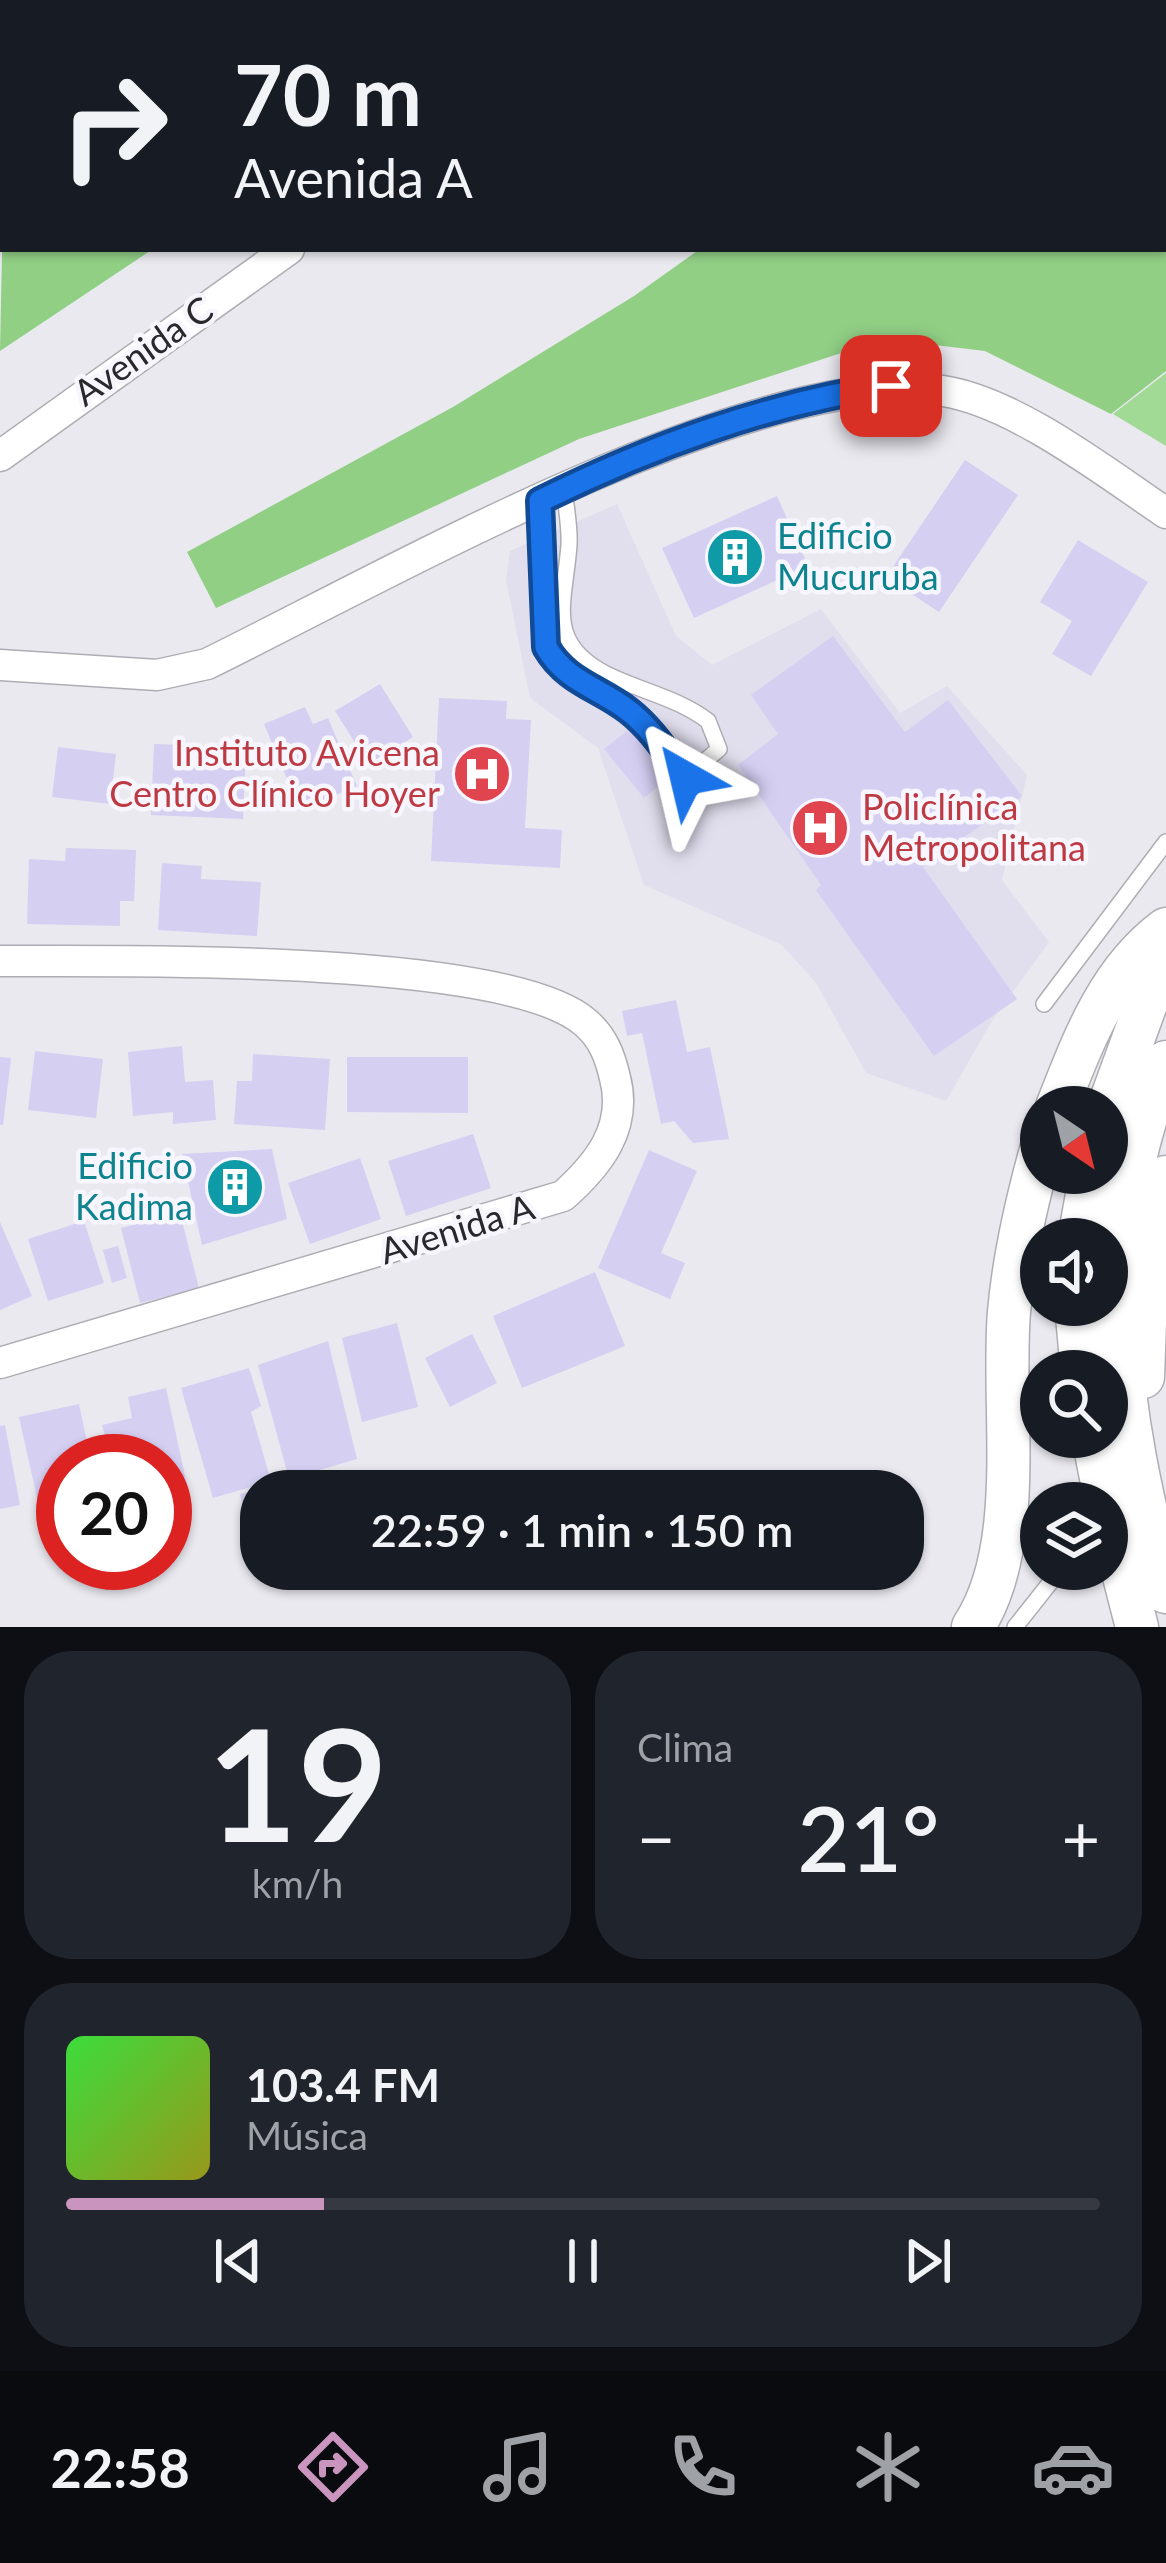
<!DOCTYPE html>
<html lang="es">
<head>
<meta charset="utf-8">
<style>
	body { margin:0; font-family:Lato,sans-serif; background:#20242c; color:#f1f3f6; height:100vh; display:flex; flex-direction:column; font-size:45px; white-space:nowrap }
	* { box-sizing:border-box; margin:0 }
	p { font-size:39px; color:#9ea1a6 }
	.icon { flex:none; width:66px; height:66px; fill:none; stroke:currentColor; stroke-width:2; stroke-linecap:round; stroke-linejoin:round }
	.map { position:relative; height:1627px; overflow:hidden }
	.sheet { display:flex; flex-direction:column; gap:24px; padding:24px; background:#0d0f14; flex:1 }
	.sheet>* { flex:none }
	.top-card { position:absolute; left:0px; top:0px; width:1167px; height:252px; box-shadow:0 3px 9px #0004; background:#171b24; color:#f1f3f6; overflow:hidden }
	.needle { width:78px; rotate:145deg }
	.tools { position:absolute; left:1020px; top:1086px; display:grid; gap:24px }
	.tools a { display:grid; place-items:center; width:108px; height:108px; border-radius:50%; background:#171b24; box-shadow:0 3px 9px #0004; font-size:60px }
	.speed { position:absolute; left:36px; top:1434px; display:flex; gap:24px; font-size:60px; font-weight:700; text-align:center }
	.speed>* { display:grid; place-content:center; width:156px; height:156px; border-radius:50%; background:#171b24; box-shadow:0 3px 9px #0004; line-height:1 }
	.speed .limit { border:18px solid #d22; background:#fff; color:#111 }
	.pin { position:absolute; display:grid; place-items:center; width:102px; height:102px; color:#fff; margin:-51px; border-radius:24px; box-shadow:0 6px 18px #0006 }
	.me { position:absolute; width:132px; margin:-66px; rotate:323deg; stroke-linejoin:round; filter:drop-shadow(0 0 9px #0008) }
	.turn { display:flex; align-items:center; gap:42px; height:252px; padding:0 36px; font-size:54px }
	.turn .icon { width:156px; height:156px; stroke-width:2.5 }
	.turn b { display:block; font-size:84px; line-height:102px }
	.big { font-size:90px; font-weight:600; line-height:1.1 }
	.sheet .card { flex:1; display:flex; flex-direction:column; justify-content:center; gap:18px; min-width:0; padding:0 42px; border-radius:48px; background:#20242c }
	.sheet .dial { align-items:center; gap:0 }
	.dial b { font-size:156px; line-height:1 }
	.song { display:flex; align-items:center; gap:36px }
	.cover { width:144px; height:144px; border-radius:18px; background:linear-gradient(135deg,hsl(120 70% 55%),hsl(60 70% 35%)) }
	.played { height:12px; border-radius:6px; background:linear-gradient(90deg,#c994bd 25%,#363941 25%) }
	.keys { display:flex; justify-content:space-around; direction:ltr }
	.heat { display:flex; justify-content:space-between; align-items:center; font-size:66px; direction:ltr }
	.sheet .tiles { flex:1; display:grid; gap:24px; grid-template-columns:1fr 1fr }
	.card:last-child { grid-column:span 2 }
	.trip { position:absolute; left:240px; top:1470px; width:684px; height:120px; border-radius:48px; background:#171b24; box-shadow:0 3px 9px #0004; font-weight:600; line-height:120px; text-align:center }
	.menu { display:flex; height:192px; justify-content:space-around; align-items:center; background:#090b0e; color:#9ea1a6 }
	.menu .icon { width:84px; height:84px }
	.menu .on { color:#c994bd }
	.menu b { font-size:54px; color:#f1f3f6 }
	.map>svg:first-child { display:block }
	.built { fill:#e1dfee }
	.green { fill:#a0da95 }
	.forest { fill:#91cf85 }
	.building { fill:#d5cff2 }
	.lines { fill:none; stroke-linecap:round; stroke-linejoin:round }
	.lane-casing { stroke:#aeadb4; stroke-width:18 }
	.street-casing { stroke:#aeadb4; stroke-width:33 }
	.secondary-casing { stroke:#aeadb4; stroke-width:45 }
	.lane { stroke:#fff; stroke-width:15 }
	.street { stroke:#fff; stroke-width:30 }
	.secondary { stroke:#fff; stroke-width:42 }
	.route-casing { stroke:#114b97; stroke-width:30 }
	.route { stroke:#1a73e8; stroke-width:21 }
	.labels { text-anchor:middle; stroke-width:9; stroke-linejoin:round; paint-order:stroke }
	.street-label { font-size:36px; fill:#29282b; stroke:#f7f6fe }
	.culture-label { font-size:36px; fill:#0d838f; stroke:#f7f6fe; text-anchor:start }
	.health-label { font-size:36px; fill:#be3a42; stroke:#f7f6fe; text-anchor:end }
</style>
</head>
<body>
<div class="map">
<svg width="1166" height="1627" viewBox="0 0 1166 1627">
	<rect width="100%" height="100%" fill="#eae9f0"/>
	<path class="built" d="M617 504 676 636 712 665 821 609 900 713 947 686 1027 775 1002 880 1049 942 992 1021 946 1101 866 1073 816 983 782 945 644 885 598 748 530 698 506 580 510 551Z"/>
	<path class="green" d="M1166 373V446L1113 414Z"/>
	<path class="forest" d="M1166 127V371L1111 414 985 351 884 339 579 439 216 608 187 552 453 407 634 296 700 249H1164Z
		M3 205V249H153L0 351Z"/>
	<path class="building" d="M965 460 1018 495 939 612 886 577Z
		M777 496 808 566 694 618 662 548Z
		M1078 540 1148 582 1091 676 1052 654 1072 621 1040 602Z
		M833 636 905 732 948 700 1022 796 923 867 1017 999 934 1056 816 890 821 885 738 765 778 734 751 695Z
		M380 684 413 737 369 765 335 711Z
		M439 698 507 701 506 719 531 720 525 828 562 830 560 868 431 861Z
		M305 707 313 724 328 718 357 786 300 810 264 724Z
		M632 727 670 776 644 798 604 749Z
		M154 744 246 747 243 819 151 815Z
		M58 747 116 754 110 804 52 797Z
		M66 848 136 850 134 901H120V926L27 924 29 859 65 861Z
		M162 863 202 866 201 879 261 882 257 936 158 930Z
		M676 1000 687 1052 710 1047 729 1139 693 1143 674 1121 661 1124 642 1033 627 1036 622 1011Z
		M182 1046 185 1082 213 1080 216 1120 173 1124V1112L133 1116 128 1052Z
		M35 1051 103 1059 96 1118 28 1110Z
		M253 1054 330 1059 325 1130 234 1124 237 1081H252Z
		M0 1057 11 1058 3 1125H0Z
		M347 1057H468V1113L347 1112Z
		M473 1134 491 1188 406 1216 388 1161Z
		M272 1149 287 1219 202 1245 182 1154Z
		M649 1150 697 1171 661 1253 685 1263 670 1299 598 1268Z
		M360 1158 381 1219 310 1244 288 1183Z
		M180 1213 199 1288 140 1303 121 1228Z
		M84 1221 104 1283 48 1301 28 1239Z
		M0 1222 32 1296 0 1310Z
		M118 1246 127 1278 112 1283 103 1250Z
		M595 1272 625 1346 522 1388 493 1316Z
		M397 1323 418 1407 362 1422 342 1338Z
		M472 1334 497 1383 450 1407 425 1358Z
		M328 1341 357 1459 289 1479 258 1365Z
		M249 1368 261 1406 251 1412 271 1481 213 1498 181 1388Z
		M166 1388 189 1494 175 1498 180 1524 165 1527V1461H111L102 1425 132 1418 128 1397Z
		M79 1404 91 1461H63V1525L44 1529 19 1417Z
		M5 1425 20 1505 0 1509V1426Z
		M261 1489V1522L247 1525 240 1494Z"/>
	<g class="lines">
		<g class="lane-casing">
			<path id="lane" d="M540 501 546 647C566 682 600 688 629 711 652 729 668 755 685 778L719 749 708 721C678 698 640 691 606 674 544 642 565 602 569 545 570 527 566 507 564 489
				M1044 1004 1166 842
				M1015 1627 1061 1569"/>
		</g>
		<g class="street-casing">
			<path id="street" d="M765 0 771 3
				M27 3 30 0
				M663 3 665 0
				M883 3 889 0
				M0 26 3 23
				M0 456 289 249
				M0 665 157 675 207 664C381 579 757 363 943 391 1015 402 1105 472 1166 513
				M0 961C116 962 507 953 586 1023 603 1038 610 1056 615 1078 628 1128 598 1165 563 1196L0 1363"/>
		</g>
		<g class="secondary-casing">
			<path id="secondary" d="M1166 1062C1091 1244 1117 1407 1166 1592
				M1057 1107C1083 1041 1108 972 1166 929
				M1107 1111 1166 949
				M1079 1239 1091 1173
				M1076 1305 1082 1371
				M1143 1377 1146 1295 1166 1177
				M1093 1437 1106 1503
				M1107 1510 1137 1627
				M973 1627C1027 1545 1001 1407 1009 1312 1014 1256 1026 1204 1041 1150"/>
		</g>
		<use href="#lane" class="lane"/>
		<use href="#street" class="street"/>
		<use href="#secondary" class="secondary"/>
	</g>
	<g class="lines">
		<g class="route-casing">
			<path id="route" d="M686 778C668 755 652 729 629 711 600 688 566 682 546 647L540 501C647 448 773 401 891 386"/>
		</g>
		<use href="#route" class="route"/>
	</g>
	<defs>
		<g id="building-disc" transform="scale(3)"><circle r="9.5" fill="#0f9aa8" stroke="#f7f6fe"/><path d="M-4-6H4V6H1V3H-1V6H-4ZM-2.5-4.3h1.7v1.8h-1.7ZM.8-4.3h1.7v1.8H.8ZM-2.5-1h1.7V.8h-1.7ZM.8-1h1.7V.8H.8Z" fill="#fff"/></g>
		<g id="hospital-disc" transform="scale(3)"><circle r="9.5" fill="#e0444e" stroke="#f7f6fe"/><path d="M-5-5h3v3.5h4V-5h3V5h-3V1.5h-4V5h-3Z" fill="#fff"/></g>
	</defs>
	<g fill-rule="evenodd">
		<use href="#building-disc" x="735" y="557"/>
		<use href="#hospital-disc" x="482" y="774"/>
		<use href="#hospital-disc" x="820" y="828"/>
		<use href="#building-disc" x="235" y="1187"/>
	</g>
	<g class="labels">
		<g class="street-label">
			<text transform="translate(143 351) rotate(-35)" y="13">Avenida C</text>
			<text transform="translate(457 1229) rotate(-17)" y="13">Avenida A</text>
		</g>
		<g class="culture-label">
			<text x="777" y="549">Edificio<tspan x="777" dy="41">Mucuruba</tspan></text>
			<text x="193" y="1179" text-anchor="end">Edificio<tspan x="193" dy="41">Kadima</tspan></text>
		</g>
		<g class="health-label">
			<text x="440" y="766">Instituto Avicena<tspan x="440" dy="41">Centro Clínico Hoyer</tspan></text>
			<text x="862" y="820" text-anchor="start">Policlínica<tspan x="862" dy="41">Metropolitana</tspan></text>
		</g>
	</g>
</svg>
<div class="tools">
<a><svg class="needle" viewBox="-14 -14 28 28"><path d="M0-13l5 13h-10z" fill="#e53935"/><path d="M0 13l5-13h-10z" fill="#9ea1a6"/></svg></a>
<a><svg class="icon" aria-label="sound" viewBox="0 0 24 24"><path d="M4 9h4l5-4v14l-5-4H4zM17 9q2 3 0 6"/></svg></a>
<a><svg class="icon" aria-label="search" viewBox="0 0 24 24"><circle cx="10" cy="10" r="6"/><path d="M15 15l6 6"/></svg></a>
<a><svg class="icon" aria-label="layers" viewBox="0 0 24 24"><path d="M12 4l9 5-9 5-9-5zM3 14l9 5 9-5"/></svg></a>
</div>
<div class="speed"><div class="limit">20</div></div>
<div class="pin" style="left:891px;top:386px;background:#d93025"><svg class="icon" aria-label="arrive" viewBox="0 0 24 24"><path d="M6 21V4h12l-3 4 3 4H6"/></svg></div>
<svg class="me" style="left:686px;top:778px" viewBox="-20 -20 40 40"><path d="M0-17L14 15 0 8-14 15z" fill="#1a73e8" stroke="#fff" stroke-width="4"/></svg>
<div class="trip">22:59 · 1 min · 150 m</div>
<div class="top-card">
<div class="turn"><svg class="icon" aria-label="right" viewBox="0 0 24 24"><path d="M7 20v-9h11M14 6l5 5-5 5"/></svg><div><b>70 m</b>Avenida A</div></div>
</div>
</div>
<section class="sheet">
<div class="tiles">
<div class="card dial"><b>19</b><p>km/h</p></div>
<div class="card"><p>Clima</p>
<div class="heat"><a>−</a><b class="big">21°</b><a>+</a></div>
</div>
<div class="card">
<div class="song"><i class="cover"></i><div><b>103.4 FM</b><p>Música</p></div></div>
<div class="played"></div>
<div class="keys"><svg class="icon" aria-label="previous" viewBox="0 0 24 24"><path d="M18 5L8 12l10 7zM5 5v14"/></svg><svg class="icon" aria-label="pause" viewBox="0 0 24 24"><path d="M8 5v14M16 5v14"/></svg><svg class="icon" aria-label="next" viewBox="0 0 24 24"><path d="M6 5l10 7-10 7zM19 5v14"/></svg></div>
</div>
</div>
</section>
<nav class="menu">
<b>22:58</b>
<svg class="icon on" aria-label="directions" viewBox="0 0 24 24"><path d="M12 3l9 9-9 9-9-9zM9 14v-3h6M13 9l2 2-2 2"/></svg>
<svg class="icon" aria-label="music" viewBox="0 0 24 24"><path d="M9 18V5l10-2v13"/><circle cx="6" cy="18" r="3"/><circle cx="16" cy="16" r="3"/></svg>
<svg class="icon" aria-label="phone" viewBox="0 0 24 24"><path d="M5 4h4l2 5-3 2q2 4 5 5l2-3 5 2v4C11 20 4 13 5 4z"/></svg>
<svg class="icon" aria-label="climate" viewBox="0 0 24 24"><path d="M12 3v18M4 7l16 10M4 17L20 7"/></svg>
<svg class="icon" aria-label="car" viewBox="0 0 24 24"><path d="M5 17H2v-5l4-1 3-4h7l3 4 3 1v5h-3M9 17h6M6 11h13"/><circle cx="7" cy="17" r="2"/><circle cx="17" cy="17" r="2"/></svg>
</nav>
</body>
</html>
